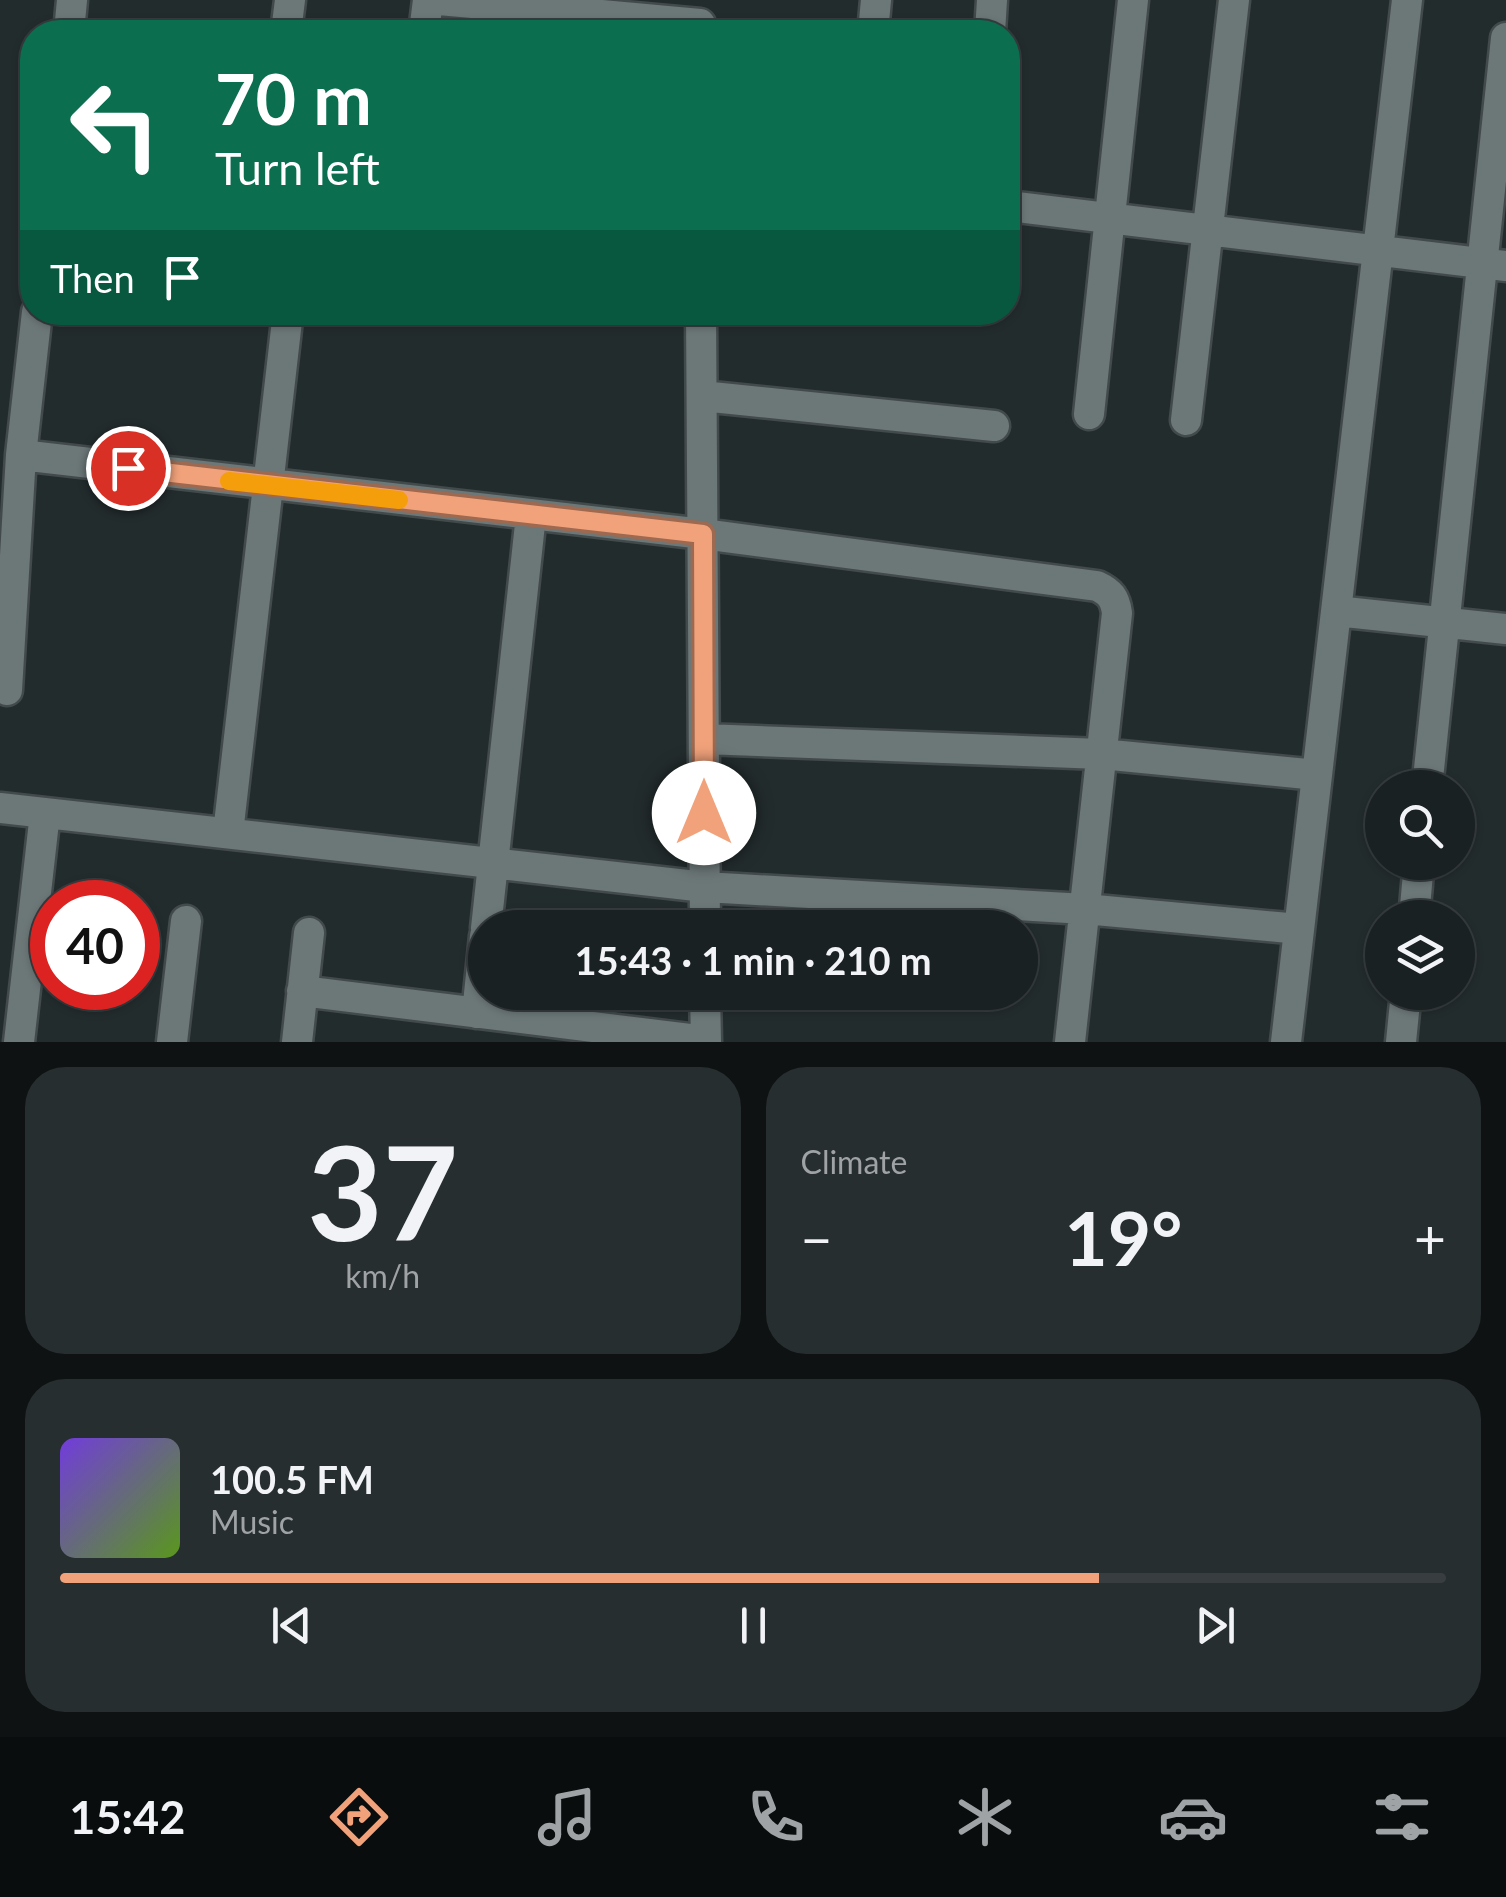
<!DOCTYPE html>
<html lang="en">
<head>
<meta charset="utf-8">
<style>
	body { margin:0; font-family:Lato,sans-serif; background:#272e2f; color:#f1f3f6; height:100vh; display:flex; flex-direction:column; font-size:38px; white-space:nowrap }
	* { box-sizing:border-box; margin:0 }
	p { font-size:32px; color:#9fa3a5 }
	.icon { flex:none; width:55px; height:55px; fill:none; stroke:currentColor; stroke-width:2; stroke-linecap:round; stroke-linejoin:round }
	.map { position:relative; height:1042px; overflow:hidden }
	.sheet { display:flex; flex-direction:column; gap:25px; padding:25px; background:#0e1213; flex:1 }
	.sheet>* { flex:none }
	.hud { position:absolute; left:20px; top:20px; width:1000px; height:305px; border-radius:40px; box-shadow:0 2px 8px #0004,0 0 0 2px #383e40; background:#0b6e4f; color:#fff; overflow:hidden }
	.controls { position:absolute; left:1365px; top:770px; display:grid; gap:20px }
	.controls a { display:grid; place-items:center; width:110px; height:110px; border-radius:50%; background:#1a2122; box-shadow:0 2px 8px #0004,0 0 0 2px #383e40; font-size:50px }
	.speed { position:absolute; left:30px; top:880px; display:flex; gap:20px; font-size:50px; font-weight:700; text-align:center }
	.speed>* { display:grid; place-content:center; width:130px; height:130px; border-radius:50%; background:#1a2122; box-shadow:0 2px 8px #0004,0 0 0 2px #383e40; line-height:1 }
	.speed .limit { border:15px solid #d22; background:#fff; color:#111 }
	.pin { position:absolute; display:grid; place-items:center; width:85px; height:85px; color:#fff; margin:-42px; border:5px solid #fff; border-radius:50%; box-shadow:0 2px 10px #0007 }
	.me { position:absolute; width:110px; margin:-55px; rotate:0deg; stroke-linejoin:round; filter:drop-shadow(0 0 8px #0008) }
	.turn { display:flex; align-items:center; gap:35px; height:210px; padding:0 30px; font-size:45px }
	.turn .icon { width:130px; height:130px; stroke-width:2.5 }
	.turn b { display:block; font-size:70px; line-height:85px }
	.then { display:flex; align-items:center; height:95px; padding:0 30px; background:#0003; gap:20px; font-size:38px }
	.big { font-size:75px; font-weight:700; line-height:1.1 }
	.sheet .card { flex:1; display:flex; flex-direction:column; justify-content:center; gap:15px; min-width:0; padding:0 35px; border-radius:40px; background:#272e2f }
	.sheet .dial { align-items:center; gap:0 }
	.dial b { font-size:130px; line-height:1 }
	.song { display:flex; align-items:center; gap:30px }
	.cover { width:120px; height:120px; border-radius:15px; background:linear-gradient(135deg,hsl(260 70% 55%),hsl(90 70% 35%)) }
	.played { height:10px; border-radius:5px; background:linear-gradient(90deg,#f1a27b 75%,#383e40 75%) }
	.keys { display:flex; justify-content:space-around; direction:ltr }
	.heat { display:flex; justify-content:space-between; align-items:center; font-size:55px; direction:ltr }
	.sheet .tiles { flex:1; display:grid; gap:25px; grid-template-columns:1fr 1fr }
	.card:last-child { grid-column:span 2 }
	.trip { position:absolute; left:468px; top:910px; width:570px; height:100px; border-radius:50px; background:#1a2122; box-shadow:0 2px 8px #0004,0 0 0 2px #383e40; font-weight:700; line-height:100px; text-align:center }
	.tab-bar { display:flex; height:160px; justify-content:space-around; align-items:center; background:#0a0d0e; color:#9fa3a5 }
	.tab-bar .icon { width:70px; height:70px }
	.tab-bar .on { color:#f1a27b }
	.tab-bar b { font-size:45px; color:#f1f3f6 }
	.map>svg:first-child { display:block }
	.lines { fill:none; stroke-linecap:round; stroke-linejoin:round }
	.minor-casing { stroke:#434a4b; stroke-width:35 }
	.minor { stroke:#6c7778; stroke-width:30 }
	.route-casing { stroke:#9d6950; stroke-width:25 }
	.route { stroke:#f1a27b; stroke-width:18 }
	.slow { stroke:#f59e0b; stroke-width:18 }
</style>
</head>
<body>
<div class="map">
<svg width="1506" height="1042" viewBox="0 0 1506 1042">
	<rect width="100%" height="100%" fill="#232c2d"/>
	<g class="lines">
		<g class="minor-casing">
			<path id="minor" d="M439 0 700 24
				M69 32 72 0
				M286 32 290 0
				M424 32 428 0
				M873 32 876 0
				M990 32 992 0
				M1008 206 1506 266
				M701 312 705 928
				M702 396 994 426
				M1089 414 1133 0
				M1186 420 1234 0
				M21 455 703 534 1097 586C1110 592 1115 598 1117 613L1070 1042
				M1336 611 1506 629
				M7 690 21 455 37 312
				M704 739 1101 754 1317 775
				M1427 788 1506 38
				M0 808 705 887 1085 909 1299 929
				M228 833 288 312
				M1414 918 1419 862
				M486 928 531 515
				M302 991 706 1041
				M705 992 706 1042
				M477 1013 485 936
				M19 1042 45 813
				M172 1042 186 921
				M297 1042 309 933
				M1286 1042 1407 0
				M1401 1042 1406 992"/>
		</g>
		<use href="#minor" class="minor"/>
	</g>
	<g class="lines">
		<g class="route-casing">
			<path id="route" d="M128 468 703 534 704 813"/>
		</g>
		<use href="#route" class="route"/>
		<path class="slow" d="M229 481 399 500"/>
	</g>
</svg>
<div class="controls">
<a><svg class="icon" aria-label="search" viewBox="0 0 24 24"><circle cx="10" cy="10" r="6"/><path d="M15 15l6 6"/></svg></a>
<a><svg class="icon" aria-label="layers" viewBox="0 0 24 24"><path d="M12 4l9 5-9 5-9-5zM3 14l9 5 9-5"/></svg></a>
</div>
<div class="speed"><div class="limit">40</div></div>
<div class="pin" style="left:128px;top:468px;background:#d93025"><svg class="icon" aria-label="arrive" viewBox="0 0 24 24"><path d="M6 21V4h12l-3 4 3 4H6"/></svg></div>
<svg class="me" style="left:704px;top:813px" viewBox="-20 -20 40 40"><circle r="19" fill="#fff"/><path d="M0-13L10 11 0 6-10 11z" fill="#f1a27b"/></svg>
<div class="trip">15:43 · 1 min · 210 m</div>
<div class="hud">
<div class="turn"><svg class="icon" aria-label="left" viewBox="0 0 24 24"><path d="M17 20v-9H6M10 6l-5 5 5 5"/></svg><div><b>70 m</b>Turn left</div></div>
<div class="then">Then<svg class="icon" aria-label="arrive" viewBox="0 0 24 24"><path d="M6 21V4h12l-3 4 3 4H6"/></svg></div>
</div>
</div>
<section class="sheet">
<div class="tiles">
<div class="card dial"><b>37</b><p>km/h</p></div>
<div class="card"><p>Climate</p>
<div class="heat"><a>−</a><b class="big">19°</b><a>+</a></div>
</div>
<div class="card">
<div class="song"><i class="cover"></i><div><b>100.5 FM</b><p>Music</p></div></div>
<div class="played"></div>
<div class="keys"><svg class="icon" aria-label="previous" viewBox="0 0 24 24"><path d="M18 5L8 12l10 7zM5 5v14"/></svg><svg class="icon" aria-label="pause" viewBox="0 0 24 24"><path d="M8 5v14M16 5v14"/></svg><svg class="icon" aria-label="next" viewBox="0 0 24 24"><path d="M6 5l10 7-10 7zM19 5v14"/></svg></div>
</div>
</div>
</section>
<nav class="tab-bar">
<b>15:42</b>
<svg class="icon on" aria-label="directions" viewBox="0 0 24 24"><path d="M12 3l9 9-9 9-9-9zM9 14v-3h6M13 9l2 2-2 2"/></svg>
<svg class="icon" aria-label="music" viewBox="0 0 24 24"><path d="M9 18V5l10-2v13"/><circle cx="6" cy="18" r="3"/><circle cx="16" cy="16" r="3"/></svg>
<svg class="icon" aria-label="phone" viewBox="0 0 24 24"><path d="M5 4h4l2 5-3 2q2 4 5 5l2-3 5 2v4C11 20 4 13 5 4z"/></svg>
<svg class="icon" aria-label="climate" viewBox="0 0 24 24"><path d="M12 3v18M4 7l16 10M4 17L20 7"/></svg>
<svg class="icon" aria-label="car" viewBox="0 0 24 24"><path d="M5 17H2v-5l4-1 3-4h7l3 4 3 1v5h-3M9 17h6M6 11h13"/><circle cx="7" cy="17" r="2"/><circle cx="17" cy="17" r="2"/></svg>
<svg class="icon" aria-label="filters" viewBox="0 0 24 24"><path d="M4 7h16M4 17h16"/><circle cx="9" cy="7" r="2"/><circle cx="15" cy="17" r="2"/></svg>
</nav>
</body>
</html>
